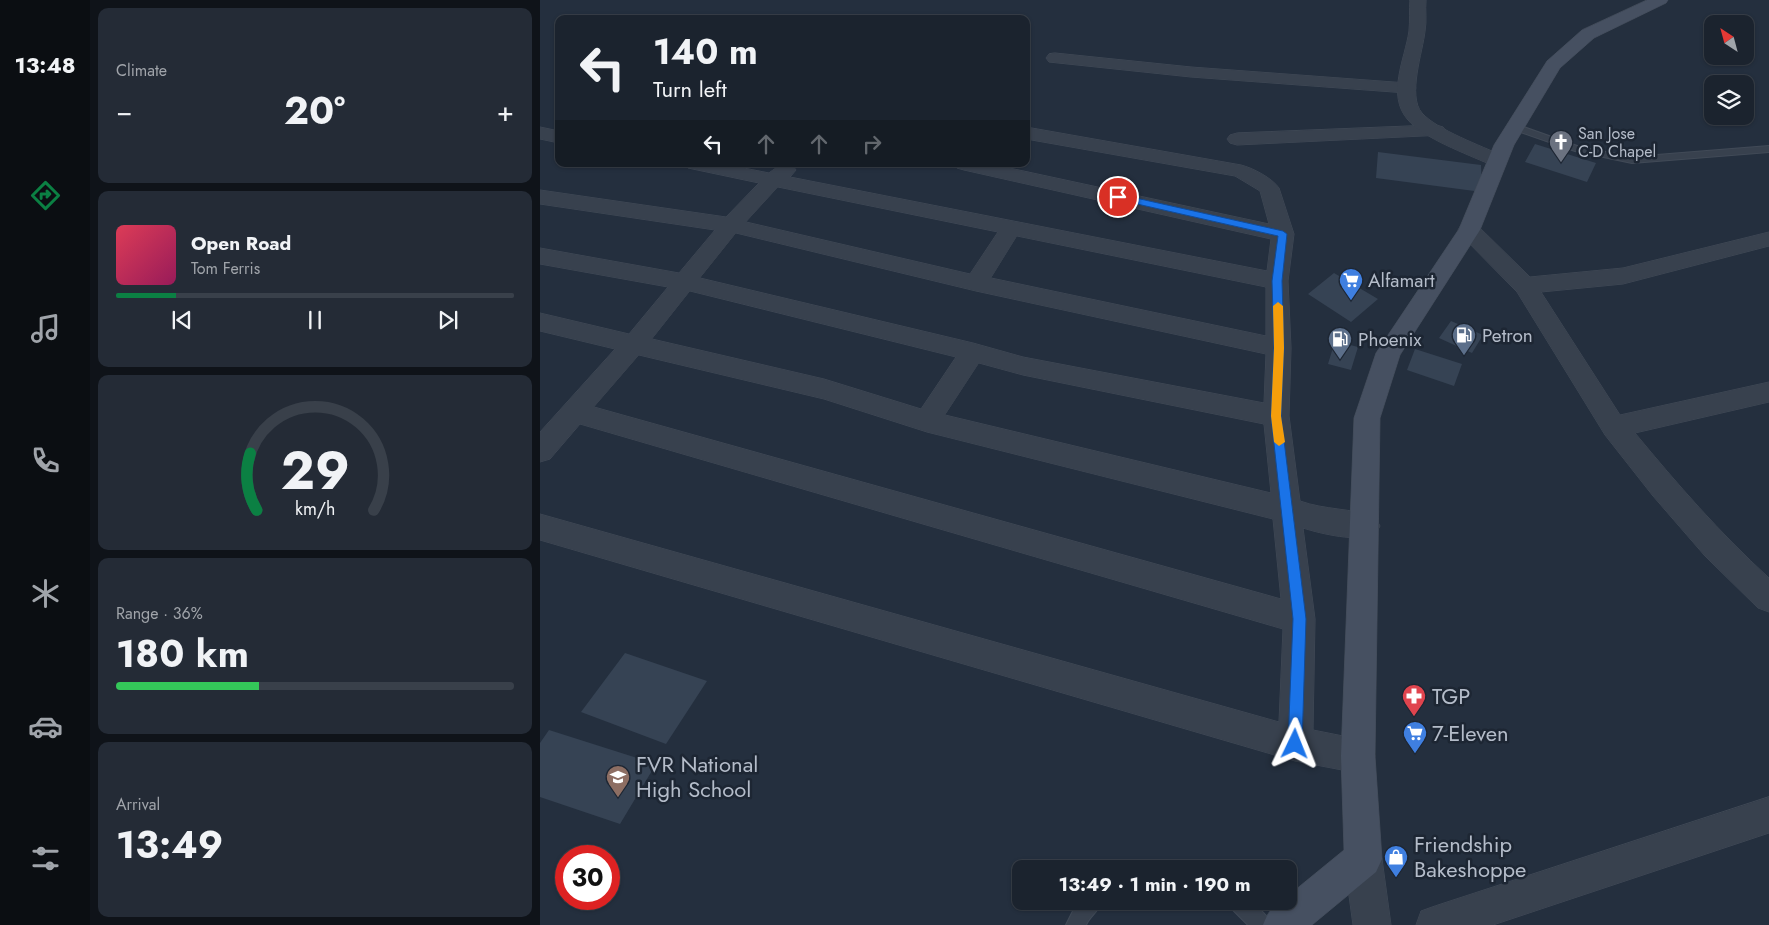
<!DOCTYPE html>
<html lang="en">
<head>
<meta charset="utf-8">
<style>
	body { margin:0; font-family:Jost,sans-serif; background:#242b36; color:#f1f3f6; height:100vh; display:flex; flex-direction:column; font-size:19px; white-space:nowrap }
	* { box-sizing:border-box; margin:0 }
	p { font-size:16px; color:#a0a4aa }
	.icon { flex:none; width:28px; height:28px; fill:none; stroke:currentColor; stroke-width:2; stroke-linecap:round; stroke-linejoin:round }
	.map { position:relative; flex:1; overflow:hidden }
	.sheet { display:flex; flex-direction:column; gap:8px; padding:8px; background:#0f1319; width:450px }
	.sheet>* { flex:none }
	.guide { position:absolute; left:15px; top:15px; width:475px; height:152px; border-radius:10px; box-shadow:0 1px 4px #0004,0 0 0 1px #39404a; background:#1b232e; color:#f1f3f6; overflow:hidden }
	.needle { width:32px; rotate:324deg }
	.fabs { position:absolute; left:1164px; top:15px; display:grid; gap:10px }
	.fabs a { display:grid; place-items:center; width:50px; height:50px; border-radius:10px; background:#1b232e; box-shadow:0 1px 4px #0004,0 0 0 1px #39404a; font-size:25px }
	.speed { position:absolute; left:15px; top:845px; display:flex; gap:10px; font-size:25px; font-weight:700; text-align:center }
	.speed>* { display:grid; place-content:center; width:65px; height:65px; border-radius:50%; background:#1b232e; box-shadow:0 1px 4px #0004,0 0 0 1px #39404a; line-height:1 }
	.speed .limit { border:8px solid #d22; background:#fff; color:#111 }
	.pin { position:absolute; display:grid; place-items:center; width:42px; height:42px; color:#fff; margin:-21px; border:2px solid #fff; border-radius:50%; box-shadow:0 1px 5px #0007 }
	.me { position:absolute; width:55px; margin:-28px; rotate:2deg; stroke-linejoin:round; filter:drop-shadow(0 0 4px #0008) }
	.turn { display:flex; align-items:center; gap:18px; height:105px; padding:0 15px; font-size:22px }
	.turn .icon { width:65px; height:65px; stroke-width:2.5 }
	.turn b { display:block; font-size:35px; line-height:42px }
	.lanes { display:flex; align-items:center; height:48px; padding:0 15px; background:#0003; justify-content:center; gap:25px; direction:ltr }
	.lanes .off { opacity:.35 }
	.big { font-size:38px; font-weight:700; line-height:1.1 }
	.sheet .card { flex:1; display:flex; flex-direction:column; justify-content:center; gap:8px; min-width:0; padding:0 18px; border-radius:10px; background:#242b36 }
	.sheet .dial { align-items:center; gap:0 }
	.dial svg { height:130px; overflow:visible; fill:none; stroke:#39404a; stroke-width:7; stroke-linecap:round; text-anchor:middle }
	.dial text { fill:#f1f3f6; stroke:none }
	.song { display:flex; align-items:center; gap:15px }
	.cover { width:60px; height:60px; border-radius:8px; background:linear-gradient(135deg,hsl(350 70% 55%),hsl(330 70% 35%)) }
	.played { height:5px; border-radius:2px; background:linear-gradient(90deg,#0b8043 15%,#39404a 15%) }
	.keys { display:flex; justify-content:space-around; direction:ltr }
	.heat { display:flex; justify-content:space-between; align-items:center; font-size:28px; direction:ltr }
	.charge { height:8px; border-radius:4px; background:linear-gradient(90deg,#34c759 36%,#39404a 0) }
	.trip { position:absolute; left:472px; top:860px; width:285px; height:50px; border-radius:10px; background:#1b232e; box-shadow:0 1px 4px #0004,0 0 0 1px #39404a; font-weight:700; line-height:50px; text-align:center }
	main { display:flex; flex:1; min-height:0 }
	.menu { display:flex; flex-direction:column; width:90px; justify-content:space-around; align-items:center; background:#0b0e12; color:#a0a4aa }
	.menu .icon { width:35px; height:35px }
	.menu .active { color:#0b8043 }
	.menu b { font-size:22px; color:#f1f3f6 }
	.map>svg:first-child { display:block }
	.building { fill:#364354 }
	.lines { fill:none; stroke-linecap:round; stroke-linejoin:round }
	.service-casing { stroke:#414a57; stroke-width:2 }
	.minor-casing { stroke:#414a57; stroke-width:1 }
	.tertiary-casing { stroke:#414a57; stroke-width:1 }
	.secondary-casing { stroke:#414a57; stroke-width:1 }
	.service { fill:#38414e; fill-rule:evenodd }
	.minor { fill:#38414e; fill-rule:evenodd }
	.tertiary { fill:#38414e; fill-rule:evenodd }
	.secondary { fill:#465061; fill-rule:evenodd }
	.route { fill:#1a73e8; stroke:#114b97 }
	.slow { fill:#f59e0b }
	.labels { text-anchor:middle; stroke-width:5; stroke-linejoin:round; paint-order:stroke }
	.far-poi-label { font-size:16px; fill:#b4bcc9; stroke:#1d2633; text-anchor:start }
	.poi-label { font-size:19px; fill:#b4bcc9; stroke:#1d2633; text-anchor:start }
	.near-poi-label { font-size:22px; fill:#b4bcc9; stroke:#1d2633; text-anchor:start }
</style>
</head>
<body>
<main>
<nav class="menu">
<b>13:48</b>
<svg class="icon active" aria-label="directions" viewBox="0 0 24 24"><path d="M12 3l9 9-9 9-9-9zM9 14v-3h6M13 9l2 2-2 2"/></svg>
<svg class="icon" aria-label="music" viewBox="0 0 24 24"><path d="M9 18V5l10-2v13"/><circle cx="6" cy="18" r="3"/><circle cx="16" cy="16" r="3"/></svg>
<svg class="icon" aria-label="phone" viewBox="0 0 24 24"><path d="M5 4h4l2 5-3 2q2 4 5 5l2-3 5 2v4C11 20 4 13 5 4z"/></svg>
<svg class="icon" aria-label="climate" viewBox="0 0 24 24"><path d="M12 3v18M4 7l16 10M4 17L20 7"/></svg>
<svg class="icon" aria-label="car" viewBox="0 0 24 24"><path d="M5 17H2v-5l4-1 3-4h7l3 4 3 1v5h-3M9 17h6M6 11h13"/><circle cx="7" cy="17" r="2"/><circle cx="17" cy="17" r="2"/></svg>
<svg class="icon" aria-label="filters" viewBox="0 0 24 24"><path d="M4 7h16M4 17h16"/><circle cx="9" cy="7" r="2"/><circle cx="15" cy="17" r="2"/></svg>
</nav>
<section class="sheet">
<div class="card"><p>Climate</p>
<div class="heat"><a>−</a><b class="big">20°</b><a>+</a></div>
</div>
<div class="card">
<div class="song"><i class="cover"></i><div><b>Open Road</b><p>Tom Ferris</p></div></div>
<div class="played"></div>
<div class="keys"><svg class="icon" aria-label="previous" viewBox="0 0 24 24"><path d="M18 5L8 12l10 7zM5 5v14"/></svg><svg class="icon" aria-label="pause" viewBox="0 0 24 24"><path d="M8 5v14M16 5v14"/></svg><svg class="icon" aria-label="next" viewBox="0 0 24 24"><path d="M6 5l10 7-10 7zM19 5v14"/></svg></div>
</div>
<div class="card dial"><svg viewBox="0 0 100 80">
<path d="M14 69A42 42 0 1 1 86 69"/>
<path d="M14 69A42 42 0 0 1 10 34" stroke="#0b8043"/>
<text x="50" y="56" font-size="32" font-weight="700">29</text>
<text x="50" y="72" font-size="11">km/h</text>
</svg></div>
<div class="card"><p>Range · 36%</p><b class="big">180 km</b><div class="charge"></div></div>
<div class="card"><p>Arrival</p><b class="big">13:49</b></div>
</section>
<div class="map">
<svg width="1229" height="925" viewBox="0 0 1229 925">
	<rect width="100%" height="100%" fill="#242f3e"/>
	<path class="building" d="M995 144 1056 163 1047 182 985 162Z
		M838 152 941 165 942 192 836 178Z
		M794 273 838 299 811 322 768 294Z
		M911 321 943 335 932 353 899 338Z
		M795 341 818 347 811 370 788 364Z
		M875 349 922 364 914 386 867 370Z
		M85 653 167 681 126 744 41 712Z
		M9 730 116 764 80 824 0 797V743Z"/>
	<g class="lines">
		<g class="service-casing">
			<path id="service" d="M975 124 1040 147 1092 157 1229 146V152L1092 163 1035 151 972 129V125Z
				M617 860 631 862 633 869H608L610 862Z
				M538 901H562C559 911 550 916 546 925H526Z
				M689 901H712L728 918 731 925H708L691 908Z"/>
		</g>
		<g class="minor-casing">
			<path id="minor" d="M515 53 651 67 867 83 873 84 876 88 873 92 867 93 651 77 509 62 506 58 509 54Z
				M896 125 903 127 906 131 903 135 697 145 690 143 687 139 690 135 697 133Z
				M0 127 19 131V143L0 139Z
				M486 127 701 165C713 168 732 178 739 188L754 234 748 281 751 348 749 416 760 501C785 510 811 508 835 517L840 526 835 535C817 542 782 534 763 528L775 619 773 730 818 739 830 744 835 756 830 768 818 773 755 761 0 540V514L739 722 743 629 40 424 10 459 0 462V432L75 349 0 331V313L89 334 128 287 0 264V248L139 273 175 230 0 204V190L186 217 219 183 148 168 145 164H184L229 173C238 166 243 163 253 166L256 170 250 177 727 271 731 239 424 170 417 168 414 164H451L729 224 720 191 695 176 486 139ZM238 187 458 232 430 274 206 222ZM196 233 436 291 726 354 724 403 483 357 433 343 160 278ZM477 236 726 287V336L451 278ZM150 291 416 357 381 409 284 379 112 339ZM99 355 284 399 387 432 733 519 741 599 54 407ZM439 363 483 375 724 424 731 493 405 415Z
				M929 223 937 225 990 277 1083 268 1229 232V246L1083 284 1001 292 1080 415 1229 382V402L1095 433C1138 485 1179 532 1229 578V612L1218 608 1165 556 1113 496 1065 435 977 292 921 235 918 230 921 225Z
				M1229 797V833L953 925H876L881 911 895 906Z"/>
		</g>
		<g class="tertiary-casing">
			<path id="tertiary" d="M870 0H886C885 10 887 21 885 31 883 51 867 96 882 113 897 130 942 146 963 156L966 160 963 164 956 166 949 164C927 154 883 138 868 120 846 95 865 59 869 31 870 21 869 10 870 0Z
				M823 840 836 846 842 859 851 925H813L804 859 810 846Z"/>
		</g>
		<g class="secondary-casing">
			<path id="secondary" d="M1107 0H1128L1126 3 1054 38 1020 68 974 145 940 230 860 355 840 418 835 756 842 859 836 872 772 925H723C728 912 734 901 749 901V895L804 850 801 756 814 418 836 353 919 229 954 145 1007 61 1042 30Z"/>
		</g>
		<use href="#service" class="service"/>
		<use href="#minor" class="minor"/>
		<use href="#tertiary" class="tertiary"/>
		<use href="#secondary" class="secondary"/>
	</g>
	<path class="route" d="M578 194 743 231 747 234 742 281 744 348 741 416 766 619 762 744 760 749 755 751 750 749 748 744 753 619 731 416 734 348 732 281 738 236 575 199V195Z"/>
	<path class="slow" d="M738 302 743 306 744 348 741 416 745 442 739 446 734 442 731 416 734 348 733 306Z"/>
	<defs>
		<g id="church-pin" transform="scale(1.25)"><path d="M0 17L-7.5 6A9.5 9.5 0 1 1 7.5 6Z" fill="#6b7280" stroke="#1d2633"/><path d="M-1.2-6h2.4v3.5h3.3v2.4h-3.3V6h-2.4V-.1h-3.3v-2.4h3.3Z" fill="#fff"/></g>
		<g id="supermarket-pin" transform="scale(1.25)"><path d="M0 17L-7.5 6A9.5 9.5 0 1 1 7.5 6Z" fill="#3f7fe0" stroke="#1d2633"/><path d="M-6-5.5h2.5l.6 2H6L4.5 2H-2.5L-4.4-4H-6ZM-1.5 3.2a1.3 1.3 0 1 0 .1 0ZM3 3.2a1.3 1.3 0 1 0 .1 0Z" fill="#fff"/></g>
		<g id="fuel-pin" transform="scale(1.25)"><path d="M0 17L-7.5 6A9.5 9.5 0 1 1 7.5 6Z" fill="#5c6f8a" stroke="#1d2633"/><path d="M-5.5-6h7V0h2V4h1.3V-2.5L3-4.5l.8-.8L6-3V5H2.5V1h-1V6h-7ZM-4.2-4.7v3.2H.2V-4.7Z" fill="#fff"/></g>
		<g id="pharmacy-pin" transform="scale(1.25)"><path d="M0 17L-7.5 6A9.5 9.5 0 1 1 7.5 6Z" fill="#e0444e" stroke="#1d2633"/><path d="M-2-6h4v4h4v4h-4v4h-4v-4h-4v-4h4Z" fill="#fff"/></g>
		<g id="school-pin" transform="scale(1.25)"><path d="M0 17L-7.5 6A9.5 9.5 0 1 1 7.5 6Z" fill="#8d6e63" stroke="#1d2633"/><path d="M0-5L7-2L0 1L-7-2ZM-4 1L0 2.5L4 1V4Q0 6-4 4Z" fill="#fff"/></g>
		<g id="shop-pin" transform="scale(1.25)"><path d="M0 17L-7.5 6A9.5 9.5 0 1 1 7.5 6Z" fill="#3f7fe0" stroke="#1d2633"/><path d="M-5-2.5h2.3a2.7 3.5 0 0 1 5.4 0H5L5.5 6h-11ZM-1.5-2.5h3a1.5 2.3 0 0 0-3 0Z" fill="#fff"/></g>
	</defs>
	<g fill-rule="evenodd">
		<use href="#church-pin" x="1021" y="142"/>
		<use href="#supermarket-pin" x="811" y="280"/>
		<use href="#fuel-pin" x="924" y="335"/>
		<use href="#fuel-pin" x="800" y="339"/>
		<use href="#pharmacy-pin" x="874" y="696"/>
		<use href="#supermarket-pin" x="875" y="733"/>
		<use href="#school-pin" x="78" y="777"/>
		<use href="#shop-pin" x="856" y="857"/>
	</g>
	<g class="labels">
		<g class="far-poi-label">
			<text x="1038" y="139">San Jose<tspan x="1038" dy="18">C-D Chapel</tspan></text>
		</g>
		<g class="poi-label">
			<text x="828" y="287">Alfamart</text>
			<text x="942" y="342">Petron</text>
			<text x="818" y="346">Phoenix</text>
		</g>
		<g class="near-poi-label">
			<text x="892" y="704">TGP</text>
			<text x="892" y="741">7-Eleven</text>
			<text x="96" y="772">FVR National<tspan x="96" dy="25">High School</tspan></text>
			<text x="874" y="852">Friendship<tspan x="874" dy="25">Bakeshoppe</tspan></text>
		</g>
	</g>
</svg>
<div class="fabs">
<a><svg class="needle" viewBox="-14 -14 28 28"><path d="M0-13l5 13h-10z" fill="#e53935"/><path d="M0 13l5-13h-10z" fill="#a0a4aa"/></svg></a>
<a><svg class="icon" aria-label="layers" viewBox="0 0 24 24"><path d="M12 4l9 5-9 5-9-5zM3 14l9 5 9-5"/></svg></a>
</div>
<div class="speed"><div class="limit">30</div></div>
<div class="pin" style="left:578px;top:197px;background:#d93025"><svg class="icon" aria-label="arrive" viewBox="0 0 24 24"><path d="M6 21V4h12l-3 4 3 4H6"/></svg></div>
<svg class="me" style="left:755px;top:744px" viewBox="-20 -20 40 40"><path d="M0-17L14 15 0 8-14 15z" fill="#1a73e8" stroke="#fff" stroke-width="4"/></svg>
<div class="trip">13:49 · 1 min · 190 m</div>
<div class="guide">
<div class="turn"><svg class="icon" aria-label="left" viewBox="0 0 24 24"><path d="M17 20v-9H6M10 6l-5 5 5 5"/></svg><div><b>140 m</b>Turn left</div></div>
<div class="lanes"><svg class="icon" aria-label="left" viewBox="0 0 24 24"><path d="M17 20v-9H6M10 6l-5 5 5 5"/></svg><svg class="icon off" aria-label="ahead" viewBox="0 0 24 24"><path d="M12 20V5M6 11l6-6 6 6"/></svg><svg class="icon off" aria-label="ahead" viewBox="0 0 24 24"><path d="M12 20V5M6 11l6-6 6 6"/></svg><svg class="icon off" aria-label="right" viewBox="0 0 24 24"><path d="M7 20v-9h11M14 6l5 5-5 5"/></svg></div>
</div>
</div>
</main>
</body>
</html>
